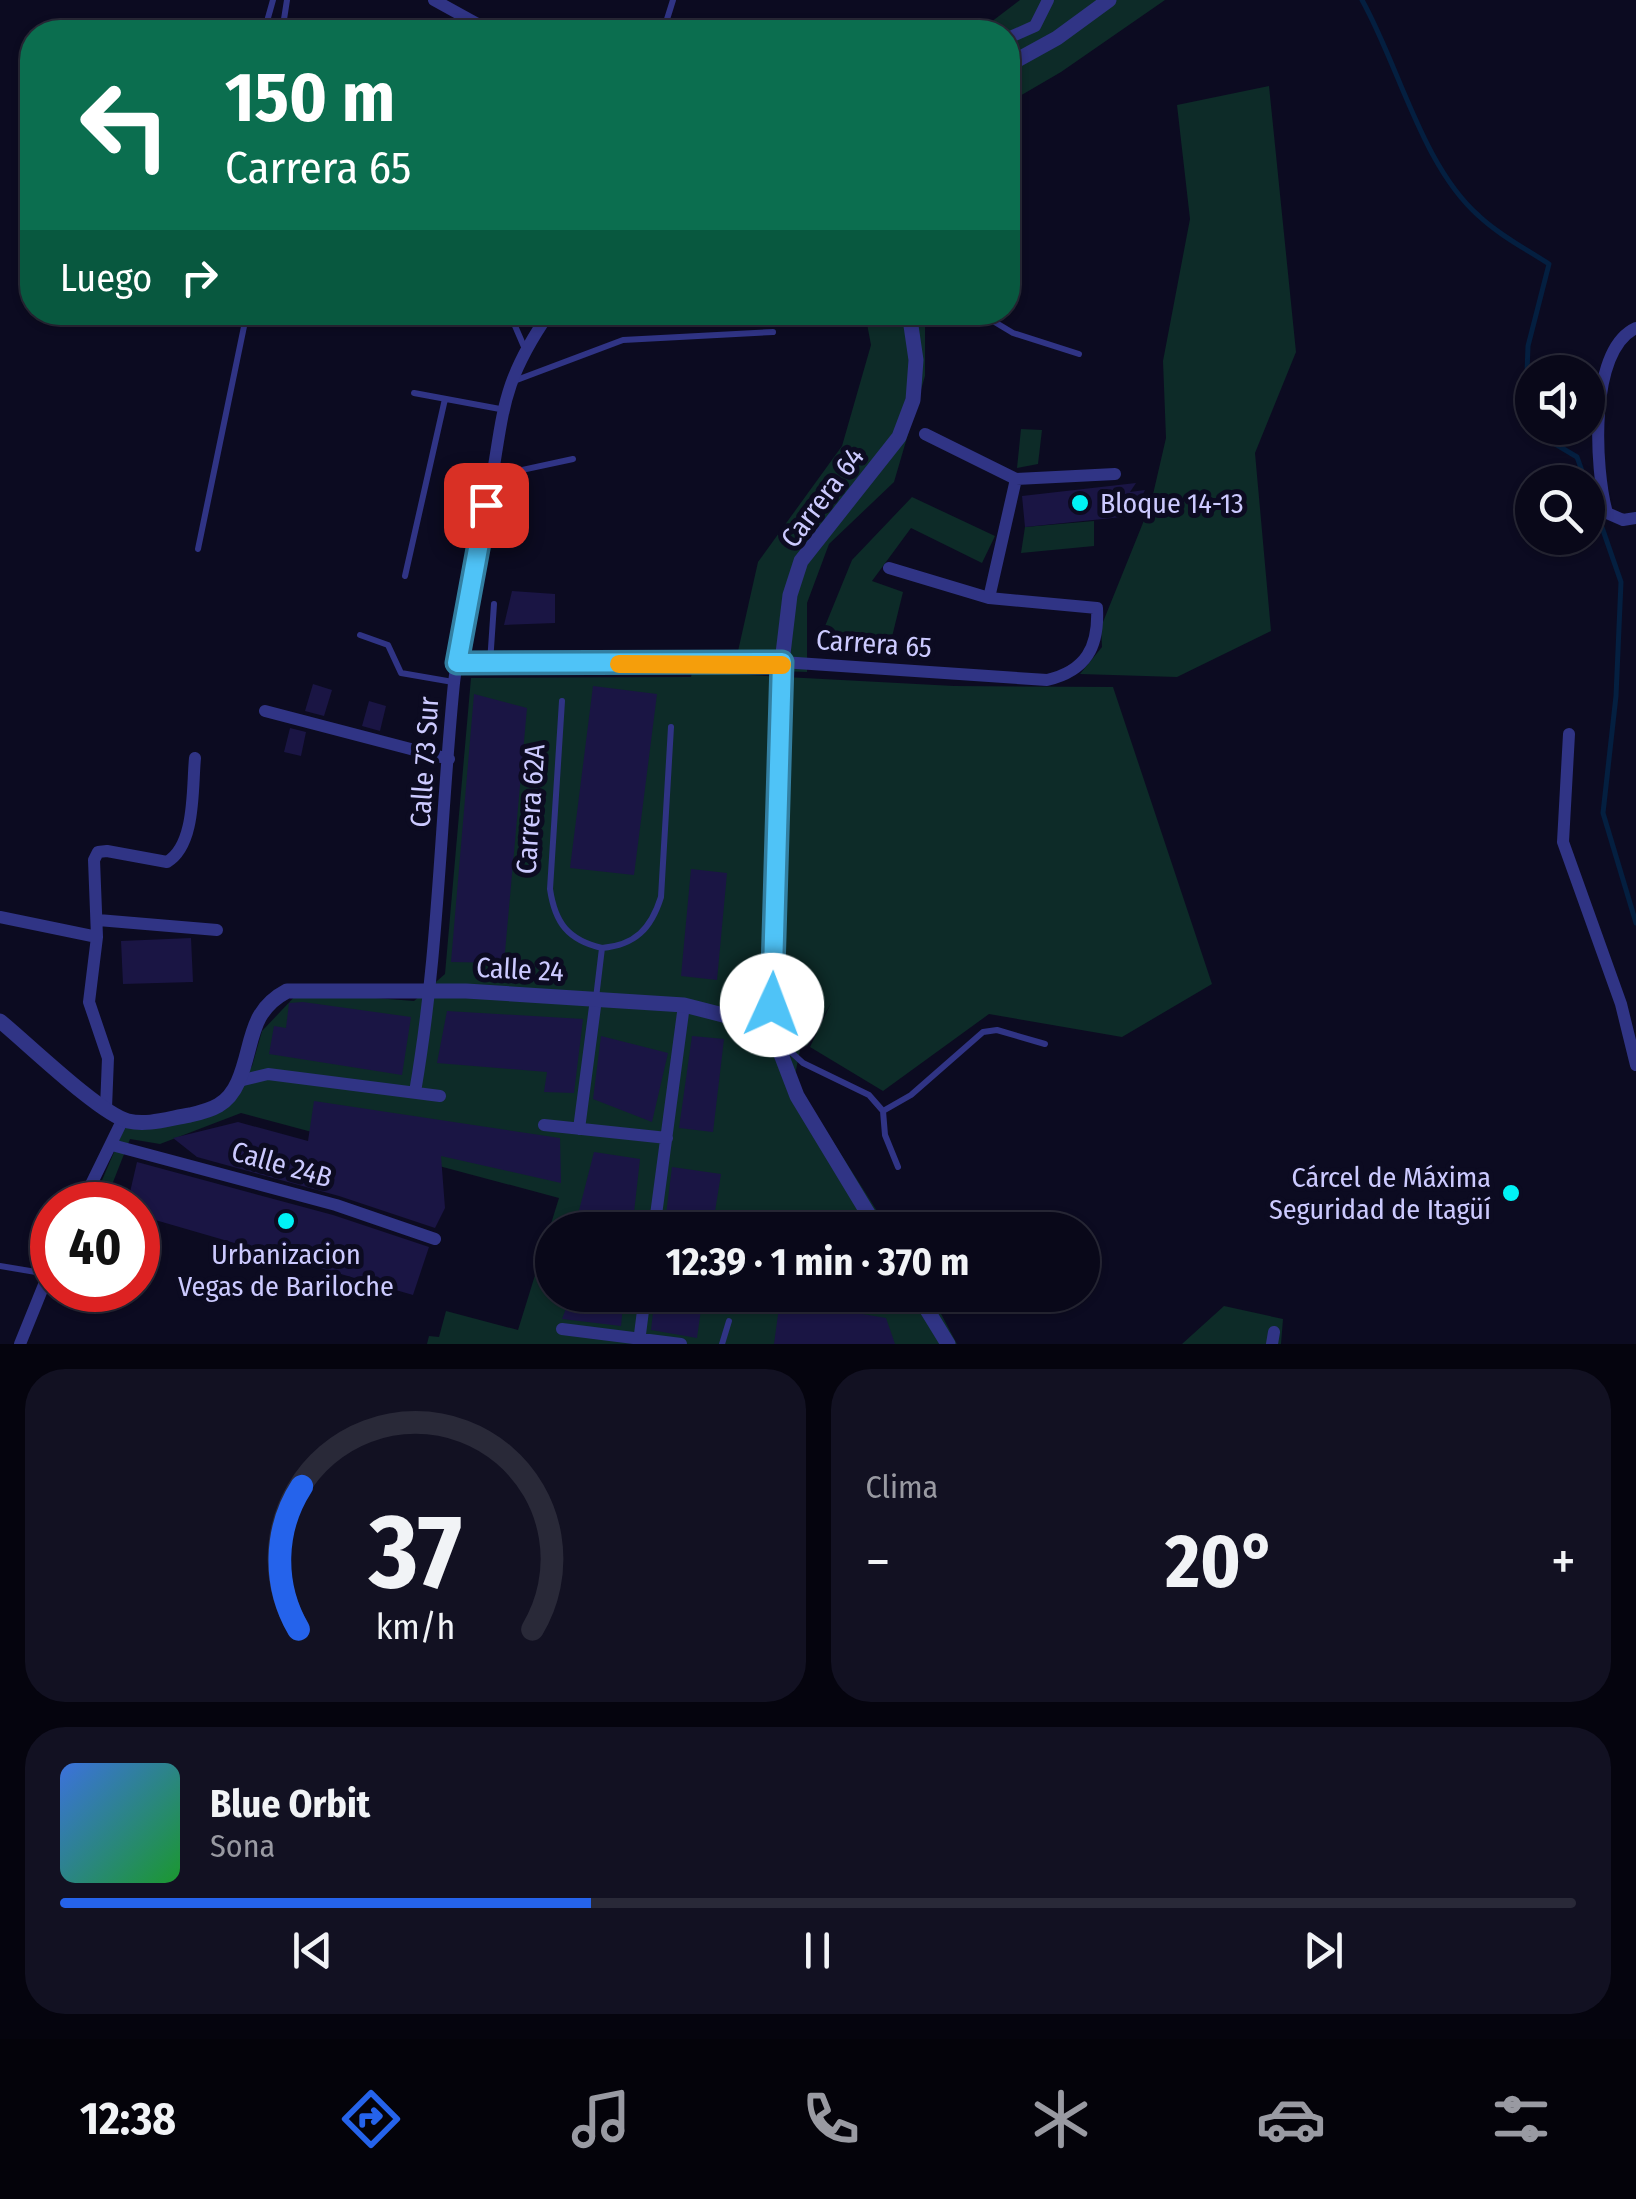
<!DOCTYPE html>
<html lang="es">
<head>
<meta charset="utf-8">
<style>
	body { margin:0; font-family:"Fira Sans Condensed",sans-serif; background:#121122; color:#f1f3f6; height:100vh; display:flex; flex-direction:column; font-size:38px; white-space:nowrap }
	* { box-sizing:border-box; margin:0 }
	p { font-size:32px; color:#999aa2 }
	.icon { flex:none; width:55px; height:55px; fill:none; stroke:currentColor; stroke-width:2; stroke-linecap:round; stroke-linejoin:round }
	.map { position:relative; height:1344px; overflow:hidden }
	.details { display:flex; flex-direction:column; gap:25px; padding:25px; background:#05040e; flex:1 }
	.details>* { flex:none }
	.guide { position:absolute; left:20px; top:20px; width:1000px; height:305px; border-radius:40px; box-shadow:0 2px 8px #0004,0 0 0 2px #292938; background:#0b6e4f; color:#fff; overflow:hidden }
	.tools { position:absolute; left:1515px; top:355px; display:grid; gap:20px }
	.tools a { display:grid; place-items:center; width:90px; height:90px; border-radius:50%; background:#090819; box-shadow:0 2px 8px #0004,0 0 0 2px #292938; font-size:50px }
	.speed { position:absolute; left:30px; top:1182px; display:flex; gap:20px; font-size:50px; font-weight:700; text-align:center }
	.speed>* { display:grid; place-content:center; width:130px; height:130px; border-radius:50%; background:#090819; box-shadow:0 2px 8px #0004,0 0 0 2px #292938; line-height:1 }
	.speed .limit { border:15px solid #d22; background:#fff; color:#111 }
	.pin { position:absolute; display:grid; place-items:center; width:85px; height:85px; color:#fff; margin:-42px; border-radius:20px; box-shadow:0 5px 15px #0006 }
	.me { position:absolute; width:110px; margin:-55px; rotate:2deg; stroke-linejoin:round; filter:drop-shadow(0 0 8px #0008) }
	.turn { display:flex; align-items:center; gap:35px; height:210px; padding:0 40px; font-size:45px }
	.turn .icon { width:130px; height:130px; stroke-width:2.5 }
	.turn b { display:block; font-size:70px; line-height:85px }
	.then { display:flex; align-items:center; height:95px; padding:0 40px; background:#0003; gap:20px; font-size:38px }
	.big { font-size:75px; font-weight:700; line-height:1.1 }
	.details .card { flex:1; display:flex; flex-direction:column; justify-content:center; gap:15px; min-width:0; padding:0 35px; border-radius:40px; background:#121122 }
	.details .dial { align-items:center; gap:0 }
	.dial svg { height:260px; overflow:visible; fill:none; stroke:#292938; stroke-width:7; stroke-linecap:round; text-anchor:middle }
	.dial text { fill:#f1f3f6; stroke:none }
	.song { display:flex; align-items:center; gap:30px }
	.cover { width:120px; height:120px; border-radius:15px; background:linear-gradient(135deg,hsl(220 70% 55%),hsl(130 70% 35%)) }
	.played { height:10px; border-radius:5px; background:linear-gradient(90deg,#2563eb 35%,#292938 35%) }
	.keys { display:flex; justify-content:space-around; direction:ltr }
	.heat { display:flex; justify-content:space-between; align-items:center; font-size:55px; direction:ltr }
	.details .tiles { flex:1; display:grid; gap:25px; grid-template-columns:1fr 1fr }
	.card:last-child { grid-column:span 2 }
	.trip { position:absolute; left:535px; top:1212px; width:565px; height:100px; border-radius:50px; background:#090819; box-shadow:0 2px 8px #0004,0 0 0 2px #292938; font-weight:700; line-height:100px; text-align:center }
	.dock { display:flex; height:160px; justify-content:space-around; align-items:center; background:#04030a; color:#999aa2 }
	.dock .icon { width:70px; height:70px }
	.dock .on { color:#2563eb }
	.dock b { font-size:45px; color:#f1f3f6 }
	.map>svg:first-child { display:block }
	.green { fill:#0d2b28 }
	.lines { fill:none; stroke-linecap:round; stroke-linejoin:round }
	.stream { stroke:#041f40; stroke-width:5 }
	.building { fill:#1a1544 }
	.service { stroke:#303485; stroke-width:6 }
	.minor { stroke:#303485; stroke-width:12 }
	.tertiary { stroke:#303485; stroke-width:15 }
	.route-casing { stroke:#337fa1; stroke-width:25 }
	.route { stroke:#4fc3f7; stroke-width:18 }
	.slow { stroke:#f59e0b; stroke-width:18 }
	.poi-dot { fill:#00f2f5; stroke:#0c0b21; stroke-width:4 }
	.labels { text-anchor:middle; stroke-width:10; stroke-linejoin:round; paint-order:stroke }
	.street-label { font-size:28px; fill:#cccaff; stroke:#0c0b21 }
	.poi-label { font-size:28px; fill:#cccaff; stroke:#0c0b21; text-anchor:start }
</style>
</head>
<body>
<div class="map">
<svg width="1636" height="1344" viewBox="0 0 1636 1344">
	<rect width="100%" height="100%" fill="#0c0b21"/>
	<path class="green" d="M1020 0H1165L1061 72 1008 103V32H978Z
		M1269 86 1296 352 1255 453 1271 631 1177 677 1080 674 1102 647 1101 627 1151 503 1166 438 1163 361 1190 219 1177 105Z
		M865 313H925V376L894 482 829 544 807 603V672L734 669 758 562 842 446 871 345Z
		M1021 429 1042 430 1038 464 1017 468Z
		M912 497 995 536 982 563 911 528 872 581 903 592 890 645 821 636 852 560Z
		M1094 521V546L1021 553 1025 527Z
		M692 672 954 686 1113 687 1212 984 1122 1037 989 1014 883 1091 810 1047 831 1003 807 1046 752 1015 751 1026 800 1050 794 1080 889 1230H552V1295H931L957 1344H427L429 1336 439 1337 446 1311 518 1330 559 1198 241 1113 160 1144 130 1139 104 1205 94 1199 126 1124 219 1111 252 1066 262 1031 299 992 414 1001 445 974 471 678 691 677Z
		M1224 1306 1283 1319 1281 1344H1182Z"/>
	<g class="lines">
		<path class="stream" d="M1362 0C1399 66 1422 166 1479 216 1499 235 1526 249 1549 264L1528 346 1525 426 1577 457 1586 482
			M1588 487 1621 582 1616 696 1603 813 1636 923"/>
	</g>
	<path class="building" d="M1136 483 1130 492 1145 490 1132 516 1025 527 1022 496Z
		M512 591 555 594V623L504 625Z
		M313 684 332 690 324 716 305 711Z
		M593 686 657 694 634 875 570 868Z
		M474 694 527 708 504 963 451 962Z
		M369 701 386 706 380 731 362 726Z
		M290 728 306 732 301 756 284 752Z
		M691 869 727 873 717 980 681 976Z
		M191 938 193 982 123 984 121 941Z
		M303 1002 411 1017 402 1075 269 1054 274 1026 286 1028 289 1003Z
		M447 1011 583 1019 574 1093 544 1092 547 1072 437 1063Z
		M601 1036 668 1053 652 1122 593 1099Z
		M692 1036 724 1039 713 1132 679 1128Z
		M314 1101 560 1138 561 1183 441 1156 445 1208 435 1228 339 1196 197 1157 173 1138 238 1122 308 1141Z
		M594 1152 640 1159 632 1230H574Z
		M137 1162 333 1215 429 1247 413 1295 138 1215V1205H127Z
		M672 1167 721 1174 712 1230H664Z
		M593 1295H624L621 1326 562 1319 568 1303 592 1299Z
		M655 1295H703L697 1338 651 1330Z
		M780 1300 886 1318 895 1344H774Z"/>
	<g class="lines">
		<path class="service" d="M264 32 273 0
			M282 32 287 0
			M663 32 673 0
			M509 312 525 349
			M978 312 1013 333 1079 354
			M514 381 623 340 773 332
			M414 393 500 409
			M494 476 573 459
			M198 549 247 312
			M405 576 445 399
			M360 635 388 645 401 673 453 682
			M490 663 494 604
			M562 701 550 889C555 923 568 940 602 948L596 998
			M602 948C635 945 651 929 661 897L671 727
			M780 1042 803 1063 869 1095 883 1111 885 1135 898 1167
			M883 1111 911 1095 983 1032 997 1030 1045 1044
			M0 1266 48 1274
			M722 1344 729 1321"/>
		<path class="minor" d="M434 0 492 32
			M1008 38 1035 26 1048 0
			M1636 328C1588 350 1595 470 1607 513L1623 520 1636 518
			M925 434 1016 479 1115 474
			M989 598 1016 479
			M457 663 782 662 1047 680C1086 671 1099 647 1097 608L989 598 889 568
			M265 711 449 759
			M1569 734 1563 842 1621 1004 1636 1065
			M0 917 97 937
			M98 920 217 930
			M239 1081 268 1074 440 1096
			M415 1092C439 953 440 822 454 683 461 623 474 563 487 504 505 417 496 390 550 312
			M106 1108 108 1058 89 1002 97 937 94 860 98 852 107 851 167 862C196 845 192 788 195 758
			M544 1125 667 1138
			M579 1129 596 999
			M112 1145 336 1205 435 1239
			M81 1205 123 1119
			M654 1230 684 1005
			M562 1329 681 1344
			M639 1342 645 1295
			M20 1344 52 1265
			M1272 1344 1274 1332"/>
		<path class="tertiary" d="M1008 65 1057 38 1109 0
			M0 1021C27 1043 100 1114 128 1121 148 1126 170 1118 190 1115 212 1110 228 1105 238 1082 254 1046 247 1012 287 991H466L684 1005 727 1016 774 1036
			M878 1230 797 1096 774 1036 782 662 790 595 801 561 899 437 913 400 916 360 909 312
			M918 1295 948 1344"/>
	</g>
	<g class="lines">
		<g class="route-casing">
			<path id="route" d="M486 505 457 663 782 662 772 1005"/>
		</g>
		<use href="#route" class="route"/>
		<path class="slow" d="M619 664 782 665"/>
	</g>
	<g class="poi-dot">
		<circle cx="1080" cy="503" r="10"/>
		<circle cx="1511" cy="1193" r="10"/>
		<circle cx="286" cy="1221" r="10"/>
	</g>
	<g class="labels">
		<g class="street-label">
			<text transform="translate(822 497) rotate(-53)" y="10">Carrera 64</text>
			<text transform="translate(874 643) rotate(4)" y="10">Carrera 65</text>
			<text transform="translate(424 762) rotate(-86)" y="10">Calle 73 Sur</text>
			<text transform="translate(530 809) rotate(-86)" y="10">Carrera 62A</text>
			<text transform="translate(520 969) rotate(3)" y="10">Calle 24</text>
			<text transform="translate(282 1164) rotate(16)" y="10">Calle 24B</text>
		</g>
		<g class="poi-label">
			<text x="1100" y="513">Bloque 14-13</text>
			<text x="1491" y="1187" text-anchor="end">Cárcel de Máxima<tspan x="1491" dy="32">Seguridad de Itagüí</tspan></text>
			<text x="286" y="1264" text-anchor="middle">Urbanizacion<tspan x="286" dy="32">Vegas de Bariloche</tspan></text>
		</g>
	</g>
</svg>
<div class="tools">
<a><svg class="icon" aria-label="sound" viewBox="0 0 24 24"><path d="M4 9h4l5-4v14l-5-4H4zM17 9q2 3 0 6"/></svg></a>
<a><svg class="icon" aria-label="search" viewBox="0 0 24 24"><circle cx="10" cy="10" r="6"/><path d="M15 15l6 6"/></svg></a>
</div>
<div class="speed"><div class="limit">40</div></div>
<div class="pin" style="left:486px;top:505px;background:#d93025"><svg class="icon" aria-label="arrive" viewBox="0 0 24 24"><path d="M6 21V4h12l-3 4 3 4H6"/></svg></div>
<svg class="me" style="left:772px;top:1005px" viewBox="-20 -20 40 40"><circle r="19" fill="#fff"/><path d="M0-13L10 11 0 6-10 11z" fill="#4fc3f7"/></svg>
<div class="trip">12:39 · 1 min · 370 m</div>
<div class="guide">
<div class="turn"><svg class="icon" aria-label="left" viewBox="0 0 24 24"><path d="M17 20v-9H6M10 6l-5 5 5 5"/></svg><div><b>150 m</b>Carrera 65</div></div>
<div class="then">Luego<svg class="icon" aria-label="right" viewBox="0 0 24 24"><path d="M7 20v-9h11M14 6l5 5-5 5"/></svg></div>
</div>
</div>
<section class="details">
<div class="tiles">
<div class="card dial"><svg viewBox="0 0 100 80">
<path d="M14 69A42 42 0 1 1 86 69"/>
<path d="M14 69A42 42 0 0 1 15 25" stroke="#2563eb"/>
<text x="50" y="56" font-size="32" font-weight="700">37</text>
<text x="50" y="72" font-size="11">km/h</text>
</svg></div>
<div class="card"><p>Clima</p>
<div class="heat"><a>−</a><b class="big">20°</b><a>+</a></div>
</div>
<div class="card">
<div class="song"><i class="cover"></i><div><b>Blue Orbit</b><p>Sona</p></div></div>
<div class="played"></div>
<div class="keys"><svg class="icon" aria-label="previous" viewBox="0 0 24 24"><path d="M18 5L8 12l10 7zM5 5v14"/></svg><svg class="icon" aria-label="pause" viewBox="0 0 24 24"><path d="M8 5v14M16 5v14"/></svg><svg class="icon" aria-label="next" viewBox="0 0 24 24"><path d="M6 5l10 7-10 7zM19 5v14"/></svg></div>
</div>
</div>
</section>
<nav class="dock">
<b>12:38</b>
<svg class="icon on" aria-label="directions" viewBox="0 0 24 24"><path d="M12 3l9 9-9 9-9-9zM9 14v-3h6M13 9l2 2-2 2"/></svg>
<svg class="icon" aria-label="music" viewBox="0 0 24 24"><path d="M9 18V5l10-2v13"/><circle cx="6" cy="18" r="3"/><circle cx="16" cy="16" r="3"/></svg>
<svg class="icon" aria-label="phone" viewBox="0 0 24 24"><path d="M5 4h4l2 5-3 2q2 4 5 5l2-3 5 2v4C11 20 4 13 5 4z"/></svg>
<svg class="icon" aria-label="climate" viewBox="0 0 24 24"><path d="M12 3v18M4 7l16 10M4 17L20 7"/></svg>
<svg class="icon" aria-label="car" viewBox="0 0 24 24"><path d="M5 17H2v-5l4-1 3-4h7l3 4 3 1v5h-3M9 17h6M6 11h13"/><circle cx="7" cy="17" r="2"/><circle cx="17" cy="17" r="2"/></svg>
<svg class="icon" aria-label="filters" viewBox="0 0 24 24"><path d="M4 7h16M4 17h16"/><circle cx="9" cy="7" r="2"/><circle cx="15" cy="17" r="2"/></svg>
</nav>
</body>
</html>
